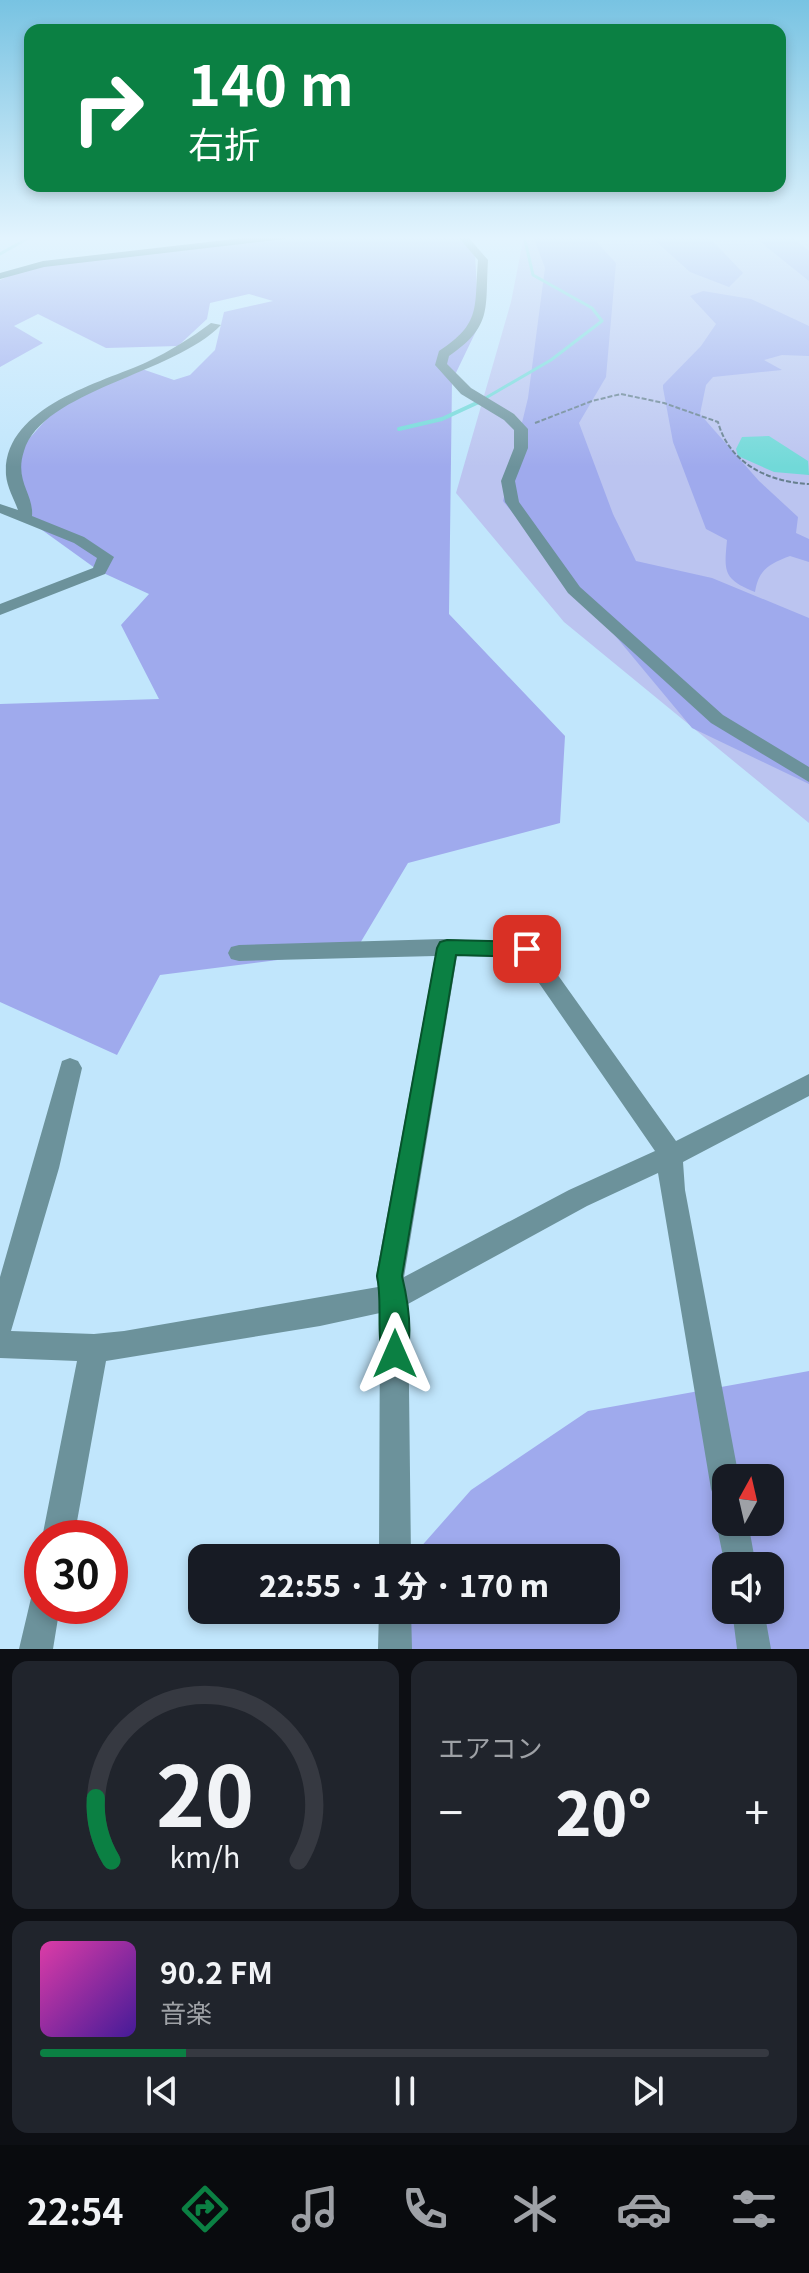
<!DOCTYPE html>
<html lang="ja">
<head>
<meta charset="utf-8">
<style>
	body { margin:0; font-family:Georgia,"Noto Sans JP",serif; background:#20242c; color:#f1f3f6; height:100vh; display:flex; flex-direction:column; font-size:30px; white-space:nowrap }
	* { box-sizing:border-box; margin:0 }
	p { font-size:26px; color:#9ea1a6 }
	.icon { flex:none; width:44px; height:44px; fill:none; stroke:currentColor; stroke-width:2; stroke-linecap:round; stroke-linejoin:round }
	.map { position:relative; height:1649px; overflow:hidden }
	.sheet { display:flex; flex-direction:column; gap:12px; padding:12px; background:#0d0f14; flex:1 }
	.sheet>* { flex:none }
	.hud { position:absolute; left:24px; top:24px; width:762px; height:168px; border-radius:16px; box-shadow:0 4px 12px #0003; background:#0b8043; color:#fff; overflow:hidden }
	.needle { width:52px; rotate:8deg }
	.controls { position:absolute; left:712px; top:1464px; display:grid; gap:16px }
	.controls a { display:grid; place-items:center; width:72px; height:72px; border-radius:16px; background:#171b24; box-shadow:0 4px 12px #0003; font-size:40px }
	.speed { position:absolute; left:24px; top:1520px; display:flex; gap:16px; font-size:40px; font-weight:700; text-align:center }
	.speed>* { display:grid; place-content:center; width:104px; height:104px; border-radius:50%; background:#171b24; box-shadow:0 4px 12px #0003; line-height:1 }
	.speed .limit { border:12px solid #d22; background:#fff; color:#111 }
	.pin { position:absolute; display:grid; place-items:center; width:68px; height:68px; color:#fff; margin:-34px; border-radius:16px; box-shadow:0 4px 12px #0006 }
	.me { position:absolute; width:88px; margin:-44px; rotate:0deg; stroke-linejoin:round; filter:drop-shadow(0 0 6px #0008) }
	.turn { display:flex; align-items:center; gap:28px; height:168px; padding:0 32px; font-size:36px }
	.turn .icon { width:104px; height:104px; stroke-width:2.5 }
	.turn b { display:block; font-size:56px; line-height:68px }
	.big { font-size:60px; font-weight:800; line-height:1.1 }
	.sheet .widget { flex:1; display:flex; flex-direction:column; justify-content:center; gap:12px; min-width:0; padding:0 28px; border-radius:16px; background:#20242c }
	.sheet .dial { align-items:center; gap:0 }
	.dial svg { height:208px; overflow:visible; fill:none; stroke:#363941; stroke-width:7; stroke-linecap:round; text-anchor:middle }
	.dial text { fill:#f1f3f6; stroke:none }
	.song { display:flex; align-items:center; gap:24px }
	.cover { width:96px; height:96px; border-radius:12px; background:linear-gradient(135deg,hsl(320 70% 55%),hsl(260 70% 35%)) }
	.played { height:8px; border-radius:4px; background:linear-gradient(90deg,#0b8043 20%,#363941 20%) }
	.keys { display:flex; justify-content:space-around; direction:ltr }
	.heat { display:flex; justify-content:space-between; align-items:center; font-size:44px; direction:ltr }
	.sheet .tiles { flex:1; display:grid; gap:12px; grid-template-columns:1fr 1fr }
	.widget:last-child { grid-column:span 2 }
	.trip { position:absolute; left:188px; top:1544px; width:432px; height:80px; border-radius:16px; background:#171b24; box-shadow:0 4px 12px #0003; font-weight:800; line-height:80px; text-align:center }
	.tabs { display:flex; height:128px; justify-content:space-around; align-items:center; background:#090b0e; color:#9ea1a6 }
	.tabs .icon { width:56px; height:56px }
	.tabs .active { color:#0b8043 }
	.tabs b { font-size:36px; color:#f1f3f6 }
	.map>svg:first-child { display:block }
	.green { fill:#bbc4f0 }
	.forest { fill:#9faaed; fill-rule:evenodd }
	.water { fill:#71d9d8 }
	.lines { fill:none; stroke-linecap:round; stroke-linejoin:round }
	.stream-far1 { stroke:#71d9d8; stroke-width:3 }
	.stream { stroke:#71d9d8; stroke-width:4 }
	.path { stroke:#667f8e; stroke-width:2; stroke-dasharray:5 2; stroke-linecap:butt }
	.minor { fill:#6c929b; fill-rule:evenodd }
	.secondary { fill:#2e6b79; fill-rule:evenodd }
	.route { fill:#0b8043; stroke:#07532c; stroke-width:2 }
</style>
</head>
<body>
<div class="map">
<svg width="809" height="1649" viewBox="0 0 809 1649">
	<rect width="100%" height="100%" fill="#c1e6fc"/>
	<path class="green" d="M524 236H809V823L564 622 456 493 511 302Z"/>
	<path class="forest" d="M280 236H456L475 254 479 325 452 381 449 614 565 736 560 823 408 863 356 950 160 975 117 1055 0 1002V704L159 699 121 625 149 594 99 571 24 517 19 450 60 404 142 369 174 380 190 375 215 350 224 312 273 301 249 294 210 303 207 319 178 346 106 348 38 314 14 326 43 343 0 367V280L34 265Z
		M533 236H591L616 263 606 377 579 423 613 514 636 561 712 578 809 618V784L692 728 503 501 528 398 545 268Z
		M650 236H708L743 273 729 287 690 272Z
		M753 236H791L809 251V281Z
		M703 291 751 299 809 326V356L782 355 764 360 782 370 713 377 706 385 700 414 759 481 798 517 796 533 809 539V562L790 556C769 564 759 569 755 592 723 579 724 572 727 540L706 529 673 442 663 388V385L701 346 716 324 690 296Z
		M809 1371V1649H386L396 1610H606V1558H411L471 1490 588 1411ZM726 1478H770V1522H726ZM726 1566H770V1610H726Z"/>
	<path class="water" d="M769 436 808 461 809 475 774 472 738 456 736 449 742 437Z"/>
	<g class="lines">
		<path class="stream-far1" d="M0 254 32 236
			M477 403 551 360 602 321 592 308 533 275 524 236"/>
		<path class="stream" d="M399 429 442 419 481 401"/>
		<path class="path" d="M535 423 592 401 621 394 664 403 718 422C729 463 768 482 809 484"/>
		<path class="minor" d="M457 236H467L488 260C485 309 493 326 449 356L447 364 471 388 514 414 528 429V448L515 481 519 502 580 587 723 715 809 767V782L711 723 568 593 505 502 501 481 514 448V430L504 420 461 394 435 365 439 351C482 323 474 308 478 260Z
			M211 323 221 325C174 374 43 390 24 451 14 481 34 494 32 516L84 537 114 557 105 574 0 615V604L93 568 97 558 74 543 0 513V504L18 510C14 499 7 487 6 475 2 407 101 383 147 362 170 351 191 338 211 323Z
			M443 939 535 943 676 1141 809 1074V1096L683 1162 685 1190 739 1478H726V1504L715 1500 711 1489 658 1173 587 1206 408 1304 411 1558H379L380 1313 320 1326 106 1361 74 1538H42L77 1361 0 1358V1277L62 1061 70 1058 78 1061 82 1068 59 1168 11 1331 94 1334 124 1331 378 1287 376 1276 435 956 239 961 231 959 228 953 231 947 239 945ZM457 956 521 957 655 1151 569 1190 404 1277Z
			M726 1509V1522H748L756 1566H726V1571L716 1522 721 1511Z
			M42 1590V1606H60L53 1649H19L32 1594Z
			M379 1610H411L412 1649H378Z
			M732 1610H764L771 1649H737Z"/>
		<path class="secondary" d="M260 236H290L285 239 44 267 0 279V273L43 261Z"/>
	</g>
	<linearGradient id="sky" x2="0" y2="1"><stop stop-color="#78c3e2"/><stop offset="0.51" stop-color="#e3f4fe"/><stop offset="1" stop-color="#e3f4fe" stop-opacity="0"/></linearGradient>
	<rect width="809" height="467" fill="url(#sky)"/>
	<path class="route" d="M447 940 527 942 534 944 537 949 534 955 527 957 456 955 402 1276C408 1301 414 1338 404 1363L395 1366 385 1363C375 1337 383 1303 377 1276L437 948 440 942Z"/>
</svg>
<div class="controls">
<a><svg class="needle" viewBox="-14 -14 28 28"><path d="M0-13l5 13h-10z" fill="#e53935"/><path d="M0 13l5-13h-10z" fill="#9ea1a6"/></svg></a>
<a><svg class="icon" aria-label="sound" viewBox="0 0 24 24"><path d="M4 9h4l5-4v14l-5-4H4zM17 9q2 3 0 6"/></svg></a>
</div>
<div class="speed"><div class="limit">30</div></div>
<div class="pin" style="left:527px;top:949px;background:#d93025"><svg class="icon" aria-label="arrive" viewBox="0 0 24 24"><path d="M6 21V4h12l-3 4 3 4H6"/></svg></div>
<svg class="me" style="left:395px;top:1354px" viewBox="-20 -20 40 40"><path d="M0-17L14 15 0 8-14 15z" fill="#0b8043" stroke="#fff" stroke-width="4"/></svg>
<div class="trip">22:55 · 1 分 · 170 m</div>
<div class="hud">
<div class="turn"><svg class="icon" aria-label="right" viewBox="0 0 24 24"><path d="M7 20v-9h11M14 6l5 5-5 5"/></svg><div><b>140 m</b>右折</div></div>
</div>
</div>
<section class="sheet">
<div class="tiles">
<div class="widget dial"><svg viewBox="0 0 100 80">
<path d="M14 69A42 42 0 1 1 86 69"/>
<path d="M14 69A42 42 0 0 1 8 45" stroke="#0b8043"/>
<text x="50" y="56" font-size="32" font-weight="700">20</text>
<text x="50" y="72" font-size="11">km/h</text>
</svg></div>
<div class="widget"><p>エアコン</p>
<div class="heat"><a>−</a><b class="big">20°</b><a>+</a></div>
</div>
<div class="widget">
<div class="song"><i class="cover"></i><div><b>90.2 FM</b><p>音楽</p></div></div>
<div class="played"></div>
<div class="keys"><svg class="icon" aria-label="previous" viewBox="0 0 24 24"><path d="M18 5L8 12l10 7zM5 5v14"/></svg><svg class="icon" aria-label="pause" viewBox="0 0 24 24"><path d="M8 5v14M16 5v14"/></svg><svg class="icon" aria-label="next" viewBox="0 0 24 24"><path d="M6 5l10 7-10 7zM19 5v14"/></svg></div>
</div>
</div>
</section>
<nav class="tabs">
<b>22:54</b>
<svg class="icon active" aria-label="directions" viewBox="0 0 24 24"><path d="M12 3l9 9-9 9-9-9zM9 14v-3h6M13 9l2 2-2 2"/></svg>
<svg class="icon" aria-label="music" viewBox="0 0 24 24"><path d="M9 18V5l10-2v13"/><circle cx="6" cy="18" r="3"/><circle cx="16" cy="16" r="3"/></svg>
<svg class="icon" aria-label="phone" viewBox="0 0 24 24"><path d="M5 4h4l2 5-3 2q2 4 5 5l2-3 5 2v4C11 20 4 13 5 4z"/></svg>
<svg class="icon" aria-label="climate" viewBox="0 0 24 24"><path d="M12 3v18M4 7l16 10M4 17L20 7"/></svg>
<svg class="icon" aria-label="car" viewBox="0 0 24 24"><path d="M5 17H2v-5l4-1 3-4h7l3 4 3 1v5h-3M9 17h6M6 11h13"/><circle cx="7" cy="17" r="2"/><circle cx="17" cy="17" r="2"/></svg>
<svg class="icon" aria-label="filters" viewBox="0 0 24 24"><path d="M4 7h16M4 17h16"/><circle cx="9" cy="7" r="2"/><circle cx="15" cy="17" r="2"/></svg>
</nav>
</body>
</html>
